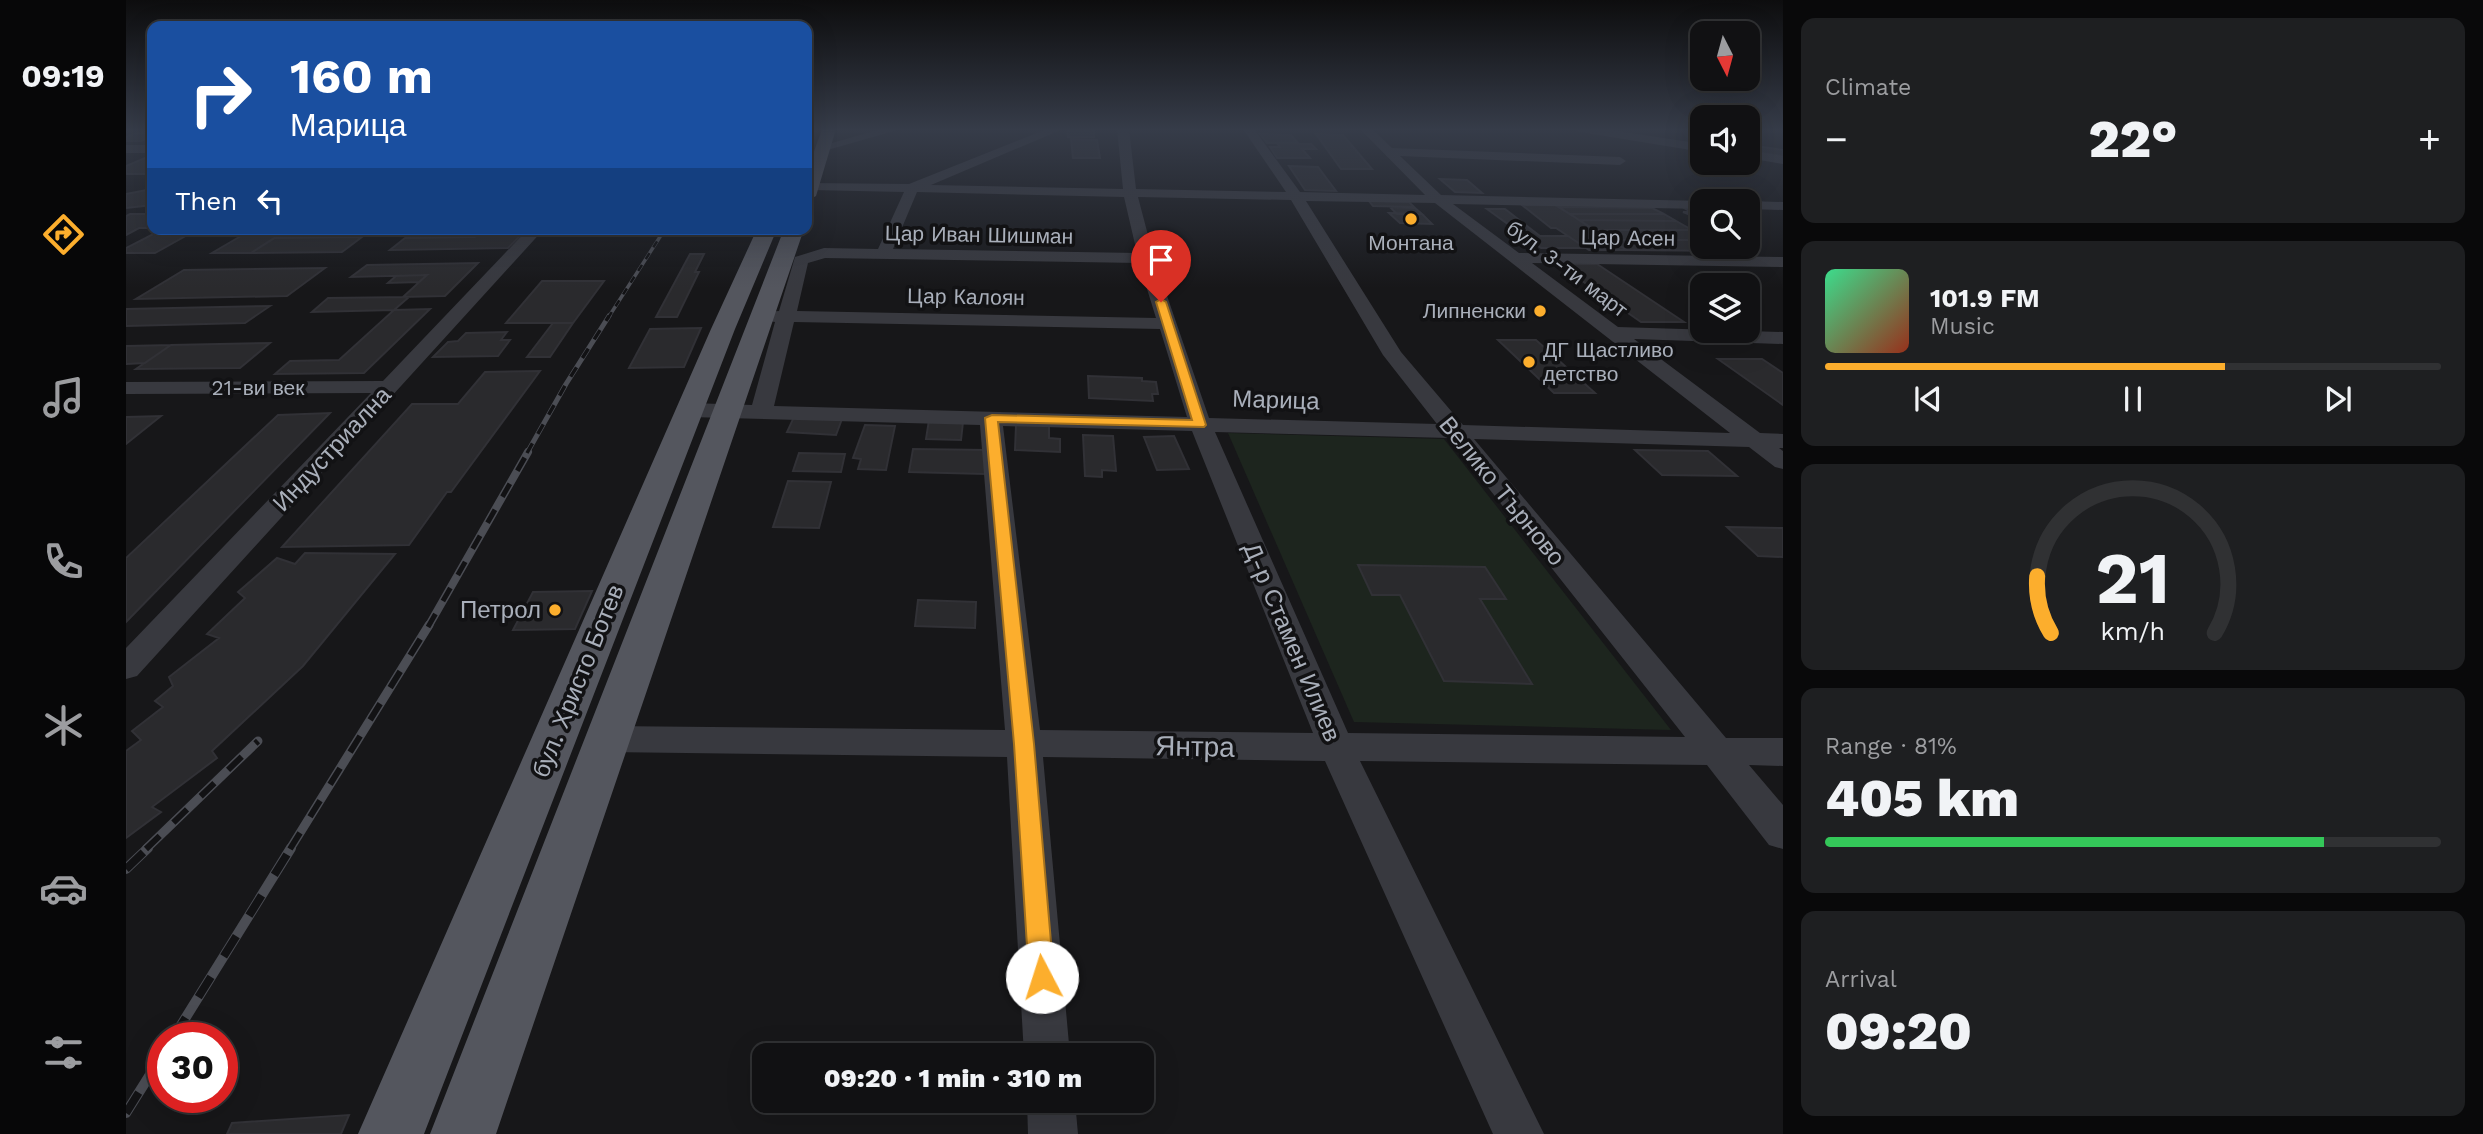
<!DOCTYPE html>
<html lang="en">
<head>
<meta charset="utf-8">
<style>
	body { margin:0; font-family:"Work Sans",sans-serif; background:#1e1f21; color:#f1f3f6; height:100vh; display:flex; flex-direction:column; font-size:26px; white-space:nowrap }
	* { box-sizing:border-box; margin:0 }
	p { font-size:23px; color:#9c9da0 }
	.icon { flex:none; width:38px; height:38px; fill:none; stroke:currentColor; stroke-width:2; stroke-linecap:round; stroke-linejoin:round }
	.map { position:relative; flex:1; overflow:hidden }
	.panel { display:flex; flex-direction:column; gap:18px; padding:18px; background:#09090a; width:700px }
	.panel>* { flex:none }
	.top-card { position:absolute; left:21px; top:21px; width:665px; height:214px; border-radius:14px; box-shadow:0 7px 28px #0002,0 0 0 2px #303133; background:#1a4fa0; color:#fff; overflow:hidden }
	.needle { width:46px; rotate:174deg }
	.buttons { position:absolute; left:1564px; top:21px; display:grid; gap:14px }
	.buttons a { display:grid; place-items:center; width:70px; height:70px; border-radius:14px; background:#111113; box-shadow:0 7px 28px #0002,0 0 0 2px #303133; font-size:35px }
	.speed { position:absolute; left:21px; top:1022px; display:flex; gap:14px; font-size:35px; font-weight:700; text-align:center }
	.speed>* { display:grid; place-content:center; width:91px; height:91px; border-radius:50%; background:#111113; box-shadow:0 7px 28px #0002,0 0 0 2px #303133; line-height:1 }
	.speed .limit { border:10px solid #d22; background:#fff; color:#111 }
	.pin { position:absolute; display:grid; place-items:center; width:60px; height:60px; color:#fff; margin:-72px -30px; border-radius:50% 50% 50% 0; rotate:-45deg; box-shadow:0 0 7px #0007 }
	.pin .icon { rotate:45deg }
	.me { position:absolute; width:77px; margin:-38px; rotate:355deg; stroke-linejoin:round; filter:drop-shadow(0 0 5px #0008) }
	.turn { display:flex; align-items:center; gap:24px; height:147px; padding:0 28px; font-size:32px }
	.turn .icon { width:91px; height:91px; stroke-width:2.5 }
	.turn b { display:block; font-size:49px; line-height:60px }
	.then { display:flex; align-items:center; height:66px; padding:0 28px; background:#0003; gap:14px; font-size:26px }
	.big { font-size:52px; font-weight:800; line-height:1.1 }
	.panel .tile { flex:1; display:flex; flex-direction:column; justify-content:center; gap:10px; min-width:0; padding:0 24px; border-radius:14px; background:#1e1f21 }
	.panel .dial { align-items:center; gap:0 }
	.dial svg { height:182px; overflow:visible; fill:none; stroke:#303133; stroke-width:7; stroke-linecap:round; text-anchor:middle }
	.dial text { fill:#f1f3f6; stroke:none }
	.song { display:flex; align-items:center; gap:21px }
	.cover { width:84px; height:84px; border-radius:10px; background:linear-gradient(135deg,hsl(150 70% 55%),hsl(10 70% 35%)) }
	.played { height:7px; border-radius:4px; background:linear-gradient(90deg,#fcae2d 65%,#303133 65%) }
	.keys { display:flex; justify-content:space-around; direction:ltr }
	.heat { display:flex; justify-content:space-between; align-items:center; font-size:38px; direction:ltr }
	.charge { height:10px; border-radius:5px; background:linear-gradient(90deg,#34c759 81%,#303133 0) }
	.trip { position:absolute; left:626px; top:1043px; width:402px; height:70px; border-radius:14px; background:#111113; box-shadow:0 7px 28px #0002,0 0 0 2px #303133; font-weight:800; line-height:70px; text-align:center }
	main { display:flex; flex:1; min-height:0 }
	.dock { display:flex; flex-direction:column; width:126px; justify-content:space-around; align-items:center; background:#070708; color:#9c9da0 }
	.dock .icon { width:49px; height:49px }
	.dock .on { color:#fcae2d }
	.dock b { font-size:32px; color:#f1f3f6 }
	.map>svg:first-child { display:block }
	.green { fill:#1d251e }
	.building { fill:#2a2a2d; stroke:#313136; stroke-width:2 }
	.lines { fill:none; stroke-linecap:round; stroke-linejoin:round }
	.minor { fill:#38393f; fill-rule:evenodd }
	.major { fill:#54565e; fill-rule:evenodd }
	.rail-far4-casing { stroke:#4b4d54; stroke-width:3.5 }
	.rail-far3-casing { stroke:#4b4d54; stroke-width:5 }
	.rail-far2-casing { stroke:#4b4d54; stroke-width:8 }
	.rail-far1-casing { stroke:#4b4d54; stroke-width:9 }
	.rail-casing { stroke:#4b4d54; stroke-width:10 }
	.rail-far4 { stroke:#121214; stroke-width:2.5; stroke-dasharray:7; stroke-linecap:butt }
	.rail-far3 { stroke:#121214; stroke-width:3.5; stroke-dasharray:11; stroke-linecap:butt }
	.rail-far2 { stroke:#121214; stroke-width:5; stroke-dasharray:15; stroke-linecap:butt }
	.rail-far1 { stroke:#121214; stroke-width:6; stroke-dasharray:19; stroke-linecap:butt }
	.rail { stroke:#121214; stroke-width:8; stroke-dasharray:24; stroke-linecap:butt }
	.route { fill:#fcae2d; stroke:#a4711d; stroke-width:2 }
	.poi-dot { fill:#fcae2d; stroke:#121214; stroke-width:2.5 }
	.labels { text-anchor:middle; stroke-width:7; stroke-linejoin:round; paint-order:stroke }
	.far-street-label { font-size:21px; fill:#a9afba; stroke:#121214 }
	.far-poi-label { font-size:21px; fill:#a9afba; stroke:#121214 }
	.street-label { font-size:24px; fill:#a9afba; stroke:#121214 }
	.poi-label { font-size:24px; fill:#a9afba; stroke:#121214; text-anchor:end }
	.near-street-label { font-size:28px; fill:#a9afba; stroke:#121214 }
</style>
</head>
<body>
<main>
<nav class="dock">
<b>09:19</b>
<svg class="icon on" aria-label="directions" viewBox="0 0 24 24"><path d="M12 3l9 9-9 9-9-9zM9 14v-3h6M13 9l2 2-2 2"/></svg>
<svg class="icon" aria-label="music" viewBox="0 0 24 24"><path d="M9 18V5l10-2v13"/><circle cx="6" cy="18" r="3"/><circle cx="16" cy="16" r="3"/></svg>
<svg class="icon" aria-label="phone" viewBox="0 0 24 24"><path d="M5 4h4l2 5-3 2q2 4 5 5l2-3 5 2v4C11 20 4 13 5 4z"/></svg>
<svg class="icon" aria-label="climate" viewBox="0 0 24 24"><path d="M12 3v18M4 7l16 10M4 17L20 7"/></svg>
<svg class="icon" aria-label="car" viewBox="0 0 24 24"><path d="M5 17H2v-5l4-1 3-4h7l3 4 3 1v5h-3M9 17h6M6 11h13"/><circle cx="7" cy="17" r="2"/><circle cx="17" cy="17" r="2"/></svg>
<svg class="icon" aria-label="filters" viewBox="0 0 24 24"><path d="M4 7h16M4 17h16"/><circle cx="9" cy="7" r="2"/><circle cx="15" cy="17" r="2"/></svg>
</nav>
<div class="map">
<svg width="1657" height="1134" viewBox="0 0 1657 1134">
	<rect width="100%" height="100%" fill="#171719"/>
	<path class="green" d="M1102 433 1318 439 1545 730 1228 722Z"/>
	<path class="building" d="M941 129H968V137H942Z
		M10 133H26V136L15 141H0V137Z
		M1134 134 1165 135 1172 143H1141Z
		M1190 134 1217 135 1246 169H1215Z
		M945 139 971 140 974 158H947Z
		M1151 143 1185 144 1190 149H1176L1184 158H1151L1144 147H1154Z
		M1622 145 1657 150V156L1622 151Z
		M26 155V174H0V166Z
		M1163 166 1192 167 1210 191 1179 190Z
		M1314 179 1341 180 1356 193 1329 192Z
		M26 189V205L0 208V194Z
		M1243 201 1283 202 1288 207 1247 206Z
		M1396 205H1429L1501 250H1463L1430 228H1425Z
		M1264 207 1289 208 1296 214H1271Z
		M1433 207 1526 208 1538 214H1444Z
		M1556 207 1577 208V220L1557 212H1565Z
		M1361 209H1379L1414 236H1442L1460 248H1415Z
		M1263 213 1296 214 1306 224 1274 223Z
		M4 214H26V228H13L0 235V216Z
		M1444 214H1538L1550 221 1453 220Z
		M1453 220 1550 221 1566 230H1468Z
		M37 229H72L29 253H0V248Z
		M127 229H163L125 253H86Z
		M358 229H385L381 233H397L382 248 264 250 279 238 349 237Z
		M1468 230H1566L1577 236V240H1484Z
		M236 237 216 252 125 253 148 238Z
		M1484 240H1577V247H1596L1604 251 1501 250Z
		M564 254H578L569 272H573L551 317H530Z
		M352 263 319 296 277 297 301 275 225 277 241 265Z
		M1432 264H1471L1558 322H1515Z
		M199 268 161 296 10 299 58 270Z
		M301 275 293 282 262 283 270 276Z
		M416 281H478L447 323H380Z
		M283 297 268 310 186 312 202 298Z
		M144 306 119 323 0 326V309Z
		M304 309 238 373 149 374 164 361 213 360 268 310Z
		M427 323H447L424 357H401Z
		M575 328 558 367 503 368 524 329Z
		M381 332 375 340H384L372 356 307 357 322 342 332 341 340 333Z
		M1372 340H1410L1469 393H1428Z
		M144 343 114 368 10 369 45 345Z
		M45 345 19 363 0 364V346Z
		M1592 359H1636L1657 373V405Z
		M414 371 325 492H321L283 545 156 547 286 404H332L359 372Z
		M962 376 1016 378V381L1030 382 1032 394H1026L1027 401 963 398Z
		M204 413 0 622V558L152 415Z
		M35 416 0 444V417Z
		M668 417 716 419 710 435 661 432Z
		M803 420 837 422 835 440 800 439Z
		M739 425 769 426 760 470 732 469 735 459 727 458Z
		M890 425 923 426V438L934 439V452L889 450Z
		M957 435 987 436 990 471 976 470V477L959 476Z
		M1048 436 1063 469 1031 470 1018 437Z
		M787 449 860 450 859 474 783 472Z
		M1509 450 1582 451 1611 476 1536 475Z
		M673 453 719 454 715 472 667 471Z
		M662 481 705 482 693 528 647 527Z
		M1601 527 1657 528V557L1632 556Z
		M179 553 269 554 177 666 86 751 91 758 26 807 35 812 0 838V751L15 740 6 731 37 707 29 701 47 686 43 677 93 638 81 634 119 598 112 592 151 558 169 564Z
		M1232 565 1359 567 1380 599H1354L1406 684 1318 681 1274 595H1246Z
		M466 591 449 629 387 630 407 592Z
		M792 600 850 602 849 628 789 626Z
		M223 1115 215 1134H101L106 1123Z"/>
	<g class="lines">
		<path class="minor" d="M755 129H775L698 151 692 147Z
			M921 129H937L805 185 997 189 991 129H1003L1010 189 1160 192 1117 129H1128L1174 192 1299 195 1234 129H1246L1266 148 1494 157 1500 161 1494 165 1274 156 1315 195 1579 201H1577V209L1327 204 1393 253 1657 257V267L1406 263 1492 327 1657 332V344L1508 339 1634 433 1657 434V448H1653L1657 451V469L1649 467 1623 447 1348 439 1600 738H1657V766L1623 765 1657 805V849L1643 845 1581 765 1234 761 1418 1134H1367L1199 761 917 757 944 1055H898L881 757 481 752 469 749 464 739 469 729 481 726 879 730 854 425 564 417 556 415 553 410 556 405 564 403 626 405 649 322 637 320 634 316 637 312 653 311 669 257 698 248 752 249 778 192 685 190 681 189V183L783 184ZM791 192 998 197 1011 253 767 249ZM1012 197 1165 200 1257 355 1311 424 1083 418 1028 258ZM1180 201 1309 203 1604 433 1337 425 1275 352ZM699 258 1013 263 1030 318 671 311 682 263ZM668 322 1034 329 1061 417 648 406ZM877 426 1066 431 1187 733 914 730ZM1089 432 1323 438 1559 737 1222 733Z
			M1449 129H1478L1577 144V152L1454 132Z
			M0 145H26V153H0Z
			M1622 150 1657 156V164L1622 158Z
			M1620 201H1622L1657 202V210L1622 209V201Z
			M402 229H418L11 676 0 679V648L245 393 0 394V382L257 381Z
			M901 1101H949L952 1134H902Z"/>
		<path class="major" d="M696 129H710L690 196 681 201V171Z
			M631 229H651L609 329 298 1134H232L585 329Z
			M658 229H678L370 1134H304Z"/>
		<g class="rail-far4-casing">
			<path id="rail-far4" d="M482 318 539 229"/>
		</g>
		<g class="rail-far3-casing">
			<path id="rail-far3" d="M401 453 440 384 483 316"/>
		</g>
		<g class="rail-far2-casing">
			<path id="rail-far2" d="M302 627 402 452"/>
		</g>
		<g class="rail-far1-casing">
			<path id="rail-far1" d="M20 849 132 741
				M164 849 303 625"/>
		</g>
		<g class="rail-casing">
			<path id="rail" d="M0 869 22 848
				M47 1038 165 848
				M0 1113 37 1054"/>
		</g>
		<use href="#rail-far4" class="rail-far4"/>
		<use href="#rail-far3" class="rail-far3"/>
		<use href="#rail-far2" class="rail-far2"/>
		<use href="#rail-far1" class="rail-far1"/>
		<use href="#rail" class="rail"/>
	</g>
	<linearGradient id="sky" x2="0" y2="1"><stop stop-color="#0d0d0e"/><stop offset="0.45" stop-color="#363c49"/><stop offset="1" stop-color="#363c49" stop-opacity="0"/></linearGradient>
	<rect width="1657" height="288" fill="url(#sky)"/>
	<path class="route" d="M1035 299 1040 302 1080 425 1078 427 872 422 908 744 928 977 924 986 916 990 907 986 903 977 888 744 859 418 866 415 1066 420 1030 302Z"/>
	<g class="poi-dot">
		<circle cx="1285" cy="219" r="7"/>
		<circle cx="1414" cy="311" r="7"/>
		<circle cx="1403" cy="362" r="7"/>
		<circle cx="429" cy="610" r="7"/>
	</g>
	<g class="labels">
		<g class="far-street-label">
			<text transform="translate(853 235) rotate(1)" y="7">Цар Иван Шишман</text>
			<text transform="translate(1502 238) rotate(1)" y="7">Цар Асен</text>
			<text transform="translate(1441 269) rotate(37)" y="7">бул. 3-ти март</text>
			<text transform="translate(840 297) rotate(1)" y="7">Цар Калоян</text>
			<text x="132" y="395">21-ви век</text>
		</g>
		<g class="far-poi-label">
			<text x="1285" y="250">Монтана</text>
			<text x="1400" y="318" text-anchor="end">Липненски</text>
			<text x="1417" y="357" text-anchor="start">ДГ Щастливо<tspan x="1417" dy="24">детство</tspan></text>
		</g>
		<g class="street-label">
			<text transform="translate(1150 400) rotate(2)" y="8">Марица</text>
			<text transform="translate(206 449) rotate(-47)" y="8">Индустриална</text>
			<text transform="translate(1376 491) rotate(51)" y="8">Велико Търново</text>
			<text transform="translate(1166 642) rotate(67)" y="8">Д-р Стамен Илиев</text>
			<text transform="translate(452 681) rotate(-68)" y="8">бул. Христо Ботев</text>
		</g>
		<g class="poi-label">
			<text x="415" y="618">Петрол</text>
		</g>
		<g class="near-street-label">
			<text transform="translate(1069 746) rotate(1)" y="10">Янтра</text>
		</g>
	</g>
</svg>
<div class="buttons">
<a><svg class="needle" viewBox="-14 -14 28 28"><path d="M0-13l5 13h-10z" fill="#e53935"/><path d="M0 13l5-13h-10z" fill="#9c9da0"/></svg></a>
<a><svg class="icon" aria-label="sound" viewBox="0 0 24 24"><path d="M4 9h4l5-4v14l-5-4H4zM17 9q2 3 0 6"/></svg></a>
<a><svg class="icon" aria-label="search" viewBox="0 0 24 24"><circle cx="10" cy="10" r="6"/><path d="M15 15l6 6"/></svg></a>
<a><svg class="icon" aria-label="layers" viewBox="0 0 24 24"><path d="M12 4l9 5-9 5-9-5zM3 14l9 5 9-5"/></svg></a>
</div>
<div class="speed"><div class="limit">30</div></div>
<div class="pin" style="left:1035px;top:302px;background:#d93025"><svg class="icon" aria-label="arrive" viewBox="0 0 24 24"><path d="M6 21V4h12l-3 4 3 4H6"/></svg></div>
<svg class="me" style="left:916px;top:977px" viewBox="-20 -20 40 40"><circle r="19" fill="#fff"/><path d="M0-13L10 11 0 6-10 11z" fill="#fcae2d"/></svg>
<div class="trip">09:20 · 1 min · 310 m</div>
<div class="top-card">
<div class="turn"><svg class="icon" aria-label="right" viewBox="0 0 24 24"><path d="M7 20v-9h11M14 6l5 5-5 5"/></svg><div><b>160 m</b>Марица</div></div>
<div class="then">Then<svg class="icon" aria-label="left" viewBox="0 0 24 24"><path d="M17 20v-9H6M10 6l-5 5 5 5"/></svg></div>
</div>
</div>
<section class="panel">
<div class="tile"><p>Climate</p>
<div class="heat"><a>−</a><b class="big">22°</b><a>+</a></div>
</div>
<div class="tile">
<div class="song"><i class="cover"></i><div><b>101.9 FM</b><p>Music</p></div></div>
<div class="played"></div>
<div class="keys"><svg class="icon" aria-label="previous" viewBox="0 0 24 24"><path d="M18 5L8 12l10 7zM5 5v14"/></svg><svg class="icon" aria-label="pause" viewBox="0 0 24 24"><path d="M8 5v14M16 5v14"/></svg><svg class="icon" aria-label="next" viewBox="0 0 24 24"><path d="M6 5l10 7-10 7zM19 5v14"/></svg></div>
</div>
<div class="tile dial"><svg viewBox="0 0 100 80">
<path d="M14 69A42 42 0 1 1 86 69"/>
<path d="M14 69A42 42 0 0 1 8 44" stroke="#fcae2d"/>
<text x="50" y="56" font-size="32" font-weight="700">21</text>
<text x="50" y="72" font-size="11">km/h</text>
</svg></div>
<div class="tile"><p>Range · 81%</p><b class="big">405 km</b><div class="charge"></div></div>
<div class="tile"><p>Arrival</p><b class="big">09:20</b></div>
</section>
</main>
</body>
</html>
